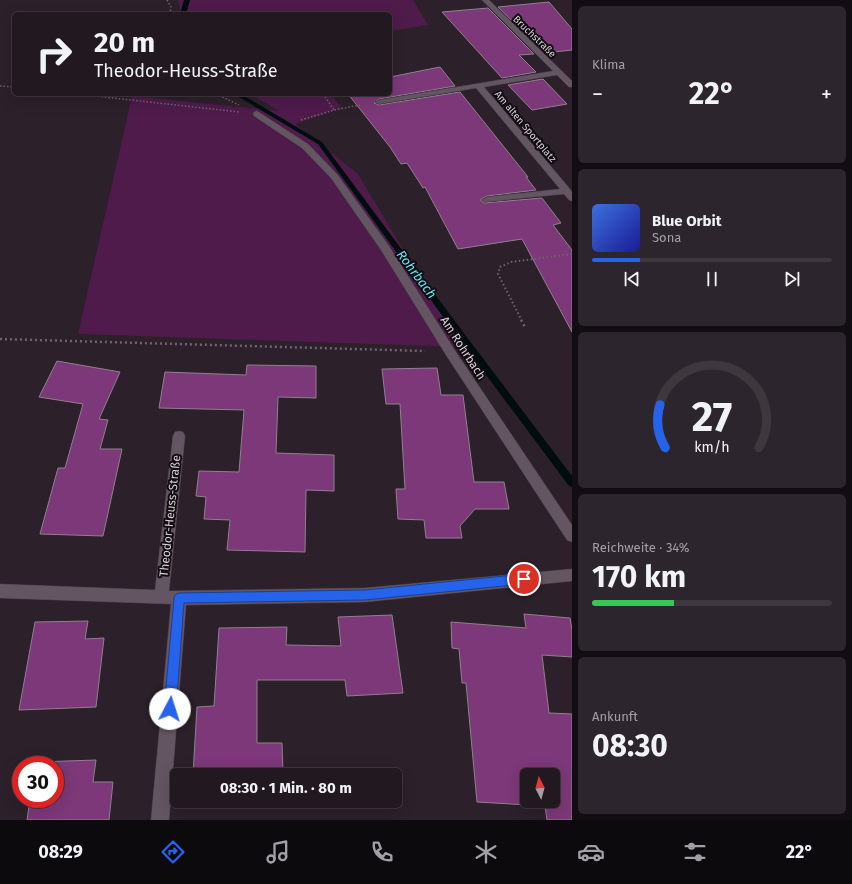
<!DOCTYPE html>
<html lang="de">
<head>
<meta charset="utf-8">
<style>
	body { margin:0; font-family:"Fira Sans",sans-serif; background:#2d252d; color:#f1f3f6; height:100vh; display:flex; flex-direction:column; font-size:15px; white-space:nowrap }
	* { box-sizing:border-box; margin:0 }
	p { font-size:13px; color:#a2a0a5 }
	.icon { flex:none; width:22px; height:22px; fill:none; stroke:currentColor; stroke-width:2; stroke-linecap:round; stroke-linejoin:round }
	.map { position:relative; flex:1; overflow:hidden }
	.drawer { display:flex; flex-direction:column; gap:6px; padding:6px; background:#120d12; width:280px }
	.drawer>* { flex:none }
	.guide { position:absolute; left:12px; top:12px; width:380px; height:84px; border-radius:6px; box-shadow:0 4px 16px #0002,0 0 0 1px #3e373e; background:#211820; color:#f1f3f6; overflow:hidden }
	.needle { width:26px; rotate:354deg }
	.controls { position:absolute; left:520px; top:768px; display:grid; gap:8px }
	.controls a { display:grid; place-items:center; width:40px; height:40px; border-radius:6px; background:#211820; box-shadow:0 4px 16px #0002,0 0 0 1px #3e373e; font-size:20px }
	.speed { position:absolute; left:12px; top:756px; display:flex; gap:8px; font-size:20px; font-weight:700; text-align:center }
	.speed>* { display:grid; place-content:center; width:52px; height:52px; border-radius:50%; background:#211820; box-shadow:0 4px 16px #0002,0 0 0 1px #3e373e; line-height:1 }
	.speed .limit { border:6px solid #d22; background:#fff; color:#111 }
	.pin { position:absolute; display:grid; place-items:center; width:34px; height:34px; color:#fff; margin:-17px; border:2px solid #fff; border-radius:50%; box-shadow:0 1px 4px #0007 }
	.me { position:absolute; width:44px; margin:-22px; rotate:5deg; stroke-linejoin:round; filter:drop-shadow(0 0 3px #0008) }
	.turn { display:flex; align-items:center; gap:14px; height:84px; padding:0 16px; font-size:18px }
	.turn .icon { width:52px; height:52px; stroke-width:2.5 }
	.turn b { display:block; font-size:28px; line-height:34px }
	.big { font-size:30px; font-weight:700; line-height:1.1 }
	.drawer .tile { flex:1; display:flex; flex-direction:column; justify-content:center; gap:6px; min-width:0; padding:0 14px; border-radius:6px; background:#2d252d }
	.drawer .dial { align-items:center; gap:0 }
	.dial svg { height:104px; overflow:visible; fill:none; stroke:#3e373e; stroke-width:7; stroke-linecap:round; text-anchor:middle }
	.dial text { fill:#f1f3f6; stroke:none }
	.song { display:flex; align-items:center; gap:12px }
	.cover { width:48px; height:48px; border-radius:6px; background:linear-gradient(135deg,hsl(220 70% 55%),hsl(240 70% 35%)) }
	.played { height:4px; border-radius:2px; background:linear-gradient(90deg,#2563eb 20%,#3e373e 20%) }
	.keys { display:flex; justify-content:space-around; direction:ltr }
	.heat { display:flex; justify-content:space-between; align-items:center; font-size:22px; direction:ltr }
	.charge { height:6px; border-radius:3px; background:linear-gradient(90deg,#34c759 34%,#3e373e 0) }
	.trip { position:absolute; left:170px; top:768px; width:232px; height:40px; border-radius:6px; background:#211820; box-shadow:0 4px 16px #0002,0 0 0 1px #3e373e; font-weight:700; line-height:40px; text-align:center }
	.tabs { display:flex; height:64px; justify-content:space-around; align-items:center; background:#0d0a0d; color:#a2a0a5 }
	.tabs .icon { width:28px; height:28px }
	.tabs .active { color:#2563eb }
	.tabs b { font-size:18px; color:#f1f3f6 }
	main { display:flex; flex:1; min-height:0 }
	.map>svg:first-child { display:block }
	.green { fill:#4e1b4b }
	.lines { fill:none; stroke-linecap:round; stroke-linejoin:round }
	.stream { fill:#000d0f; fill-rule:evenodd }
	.building { fill:#7c3878; stroke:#90808e; fill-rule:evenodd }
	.minor-casing { stroke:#473c46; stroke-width:1 }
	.path-far2 { stroke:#6f646e; stroke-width:1.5; stroke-dasharray:1.5 2; stroke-linecap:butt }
	.path-far1 { stroke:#6f646e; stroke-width:2; stroke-dasharray:1.5 2.5; stroke-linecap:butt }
	.path { stroke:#6f646e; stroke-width:2.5; stroke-dasharray:2 3; stroke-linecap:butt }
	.minor { fill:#635561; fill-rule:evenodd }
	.route { fill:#2563eb; stroke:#184099 }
	.labels { text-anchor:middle; stroke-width:4; stroke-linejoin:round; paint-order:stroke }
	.far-street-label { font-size:10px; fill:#d8cfd7; stroke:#110c11 }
	.street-label { font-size:12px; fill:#d8cfd7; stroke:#110c11 }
	.water-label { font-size:13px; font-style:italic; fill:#59effb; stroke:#110c11 }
</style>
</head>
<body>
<main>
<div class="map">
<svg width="572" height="820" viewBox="0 0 572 820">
	<rect width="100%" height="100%" fill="#2c202b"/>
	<path class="green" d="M178 0H413L428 25 390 31V14H181Z
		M251 94H330L342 108 295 124 358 174 461 347 78 334 132 96 279 111Z"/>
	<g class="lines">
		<path class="stream" d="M184 0H190L186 14H180Z
			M234 94H241L322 142 463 332 572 476V487L569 486 457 336 318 144Z"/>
	</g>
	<path class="building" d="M549 2 572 29V50L545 53 498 7Z
		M488 8 534 54 519 55 536 72 502 78 442 12Z
		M440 67 455 86 379 99 374 103 379 105 460 92 528 177H526L536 190 487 196 481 199V201L484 203 542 198 561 223 553 225 572 250V332L522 239 458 249 425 187 423 188 407 163 401 164 390 147 348 94H390V77Z
		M543 79 567 104 532 110 508 85Z
		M57 361 120 372 99 419 108 420 100 449H122L103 536 40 534 58 468H65L83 404 39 397Z
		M247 365 316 366V398L278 397 276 453 334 455V491L306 490 305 552 227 550 230 520 204 519 206 497 196 496 199 471 239 472 244 410 159 408 165 372 246 375Z
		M437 368 441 395H463L474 482H504L509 509H475L460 526 462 538H426L424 520 398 519 396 489H405L400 404H386L382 369Z
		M524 614 570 618 572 630V657L542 655 549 713 572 714V820H547L545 806 477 802 466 683H462L459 649 452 648 451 622 526 628ZM527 775H553V801H527Z
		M392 615 403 693 347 696 345 680H257V743H282L283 773 193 774 197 707 214 706 219 628 287 627 286 645 341 646 338 617Z
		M88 621 85 639 104 638 96 707 19 710 35 622Z
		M96 760 93 782H113L109 820H27L30 799H55V765H36L37 762Z"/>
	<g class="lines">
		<g class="minor-casing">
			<path id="minor" d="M482 0H489L572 81V87H569L557 75 484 87 570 189 572 192V201L569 200 564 194 484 202 482 200 487 197 560 189 476 88 379 104 375 102 379 100 553 71Z
				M257 111 308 144 337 174 389 246 454 349 572 525V542L567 540 446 355 381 250 331 178 302 148 254 116 253 114 254 112Z
				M179 431 183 432 185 436 169 591 365 588 572 569V581L365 602 186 605 169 820H151L171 604 0 598V584L155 590 173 436 175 432Z"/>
		</g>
		<path class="path-far2" d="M167 0 171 7 170 14
			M0 86 14 87
			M77 94 239 112
			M216 94 239 105
			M323 94 334 110
			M301 120 334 110 360 105"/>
		<path class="path-far1" d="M522 321 498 274 500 267 511 262 572 254"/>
		<path class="path" d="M521 320 525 327
			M0 339 425 351"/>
		<use href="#minor" class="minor"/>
	</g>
	<path class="route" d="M524 574 528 576 530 579 528 583 524 584 365 600 184 603 176 709 174 713 170 715 165 713 164 709 174 598 175 595 179 593 365 590Z"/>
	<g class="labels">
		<g class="far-street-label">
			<text transform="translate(535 36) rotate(44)" y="4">Bruchstraße</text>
			<text transform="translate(526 126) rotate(50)" y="4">Am alten Sportplatz</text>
		</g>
		<g class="street-label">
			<text transform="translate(463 348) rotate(57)" y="4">Am Rohrbach</text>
			<text transform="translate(170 516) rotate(-84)" y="4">Theodor-Heuss-Straße</text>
		</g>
		<g class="water-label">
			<text transform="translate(417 274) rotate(53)" y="5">Rohrbach</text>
		</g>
	</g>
</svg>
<div class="controls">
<a><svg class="needle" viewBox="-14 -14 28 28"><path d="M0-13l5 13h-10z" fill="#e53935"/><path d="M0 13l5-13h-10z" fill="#a2a0a5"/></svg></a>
</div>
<div class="speed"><div class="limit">30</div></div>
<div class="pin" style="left:524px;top:579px;background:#d93025"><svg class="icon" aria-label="arrive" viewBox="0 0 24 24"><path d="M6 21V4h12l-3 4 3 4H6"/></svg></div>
<svg class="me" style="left:170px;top:709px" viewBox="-20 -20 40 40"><circle r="19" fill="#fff"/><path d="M0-13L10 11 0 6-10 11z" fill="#2563eb"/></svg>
<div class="trip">08:30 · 1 Min. · 80 m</div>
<div class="guide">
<div class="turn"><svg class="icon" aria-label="right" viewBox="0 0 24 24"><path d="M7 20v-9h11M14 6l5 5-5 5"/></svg><div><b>20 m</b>Theodor-Heuss-Straße</div></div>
</div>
</div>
<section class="drawer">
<div class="tile"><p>Klima</p>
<div class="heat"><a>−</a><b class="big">22°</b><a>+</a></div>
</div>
<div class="tile">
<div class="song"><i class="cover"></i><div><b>Blue Orbit</b><p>Sona</p></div></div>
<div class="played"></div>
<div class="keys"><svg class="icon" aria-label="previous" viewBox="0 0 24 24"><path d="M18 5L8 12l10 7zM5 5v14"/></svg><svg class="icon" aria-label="pause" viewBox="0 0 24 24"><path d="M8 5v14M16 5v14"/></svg><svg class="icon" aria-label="next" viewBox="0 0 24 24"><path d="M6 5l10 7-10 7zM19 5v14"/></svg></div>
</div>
<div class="tile dial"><svg viewBox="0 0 100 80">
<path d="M14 69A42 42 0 1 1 86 69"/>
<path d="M14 69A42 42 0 0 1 10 36" stroke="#2563eb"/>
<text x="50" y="56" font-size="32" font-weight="700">27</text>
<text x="50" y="72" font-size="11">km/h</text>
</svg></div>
<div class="tile"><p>Reichweite · 34%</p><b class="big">170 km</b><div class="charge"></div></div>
<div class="tile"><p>Ankunft</p><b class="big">08:30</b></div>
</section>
</main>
<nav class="tabs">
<b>08:29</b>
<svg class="icon active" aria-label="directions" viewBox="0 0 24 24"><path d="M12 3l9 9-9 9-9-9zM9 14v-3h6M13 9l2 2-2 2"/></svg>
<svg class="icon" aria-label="music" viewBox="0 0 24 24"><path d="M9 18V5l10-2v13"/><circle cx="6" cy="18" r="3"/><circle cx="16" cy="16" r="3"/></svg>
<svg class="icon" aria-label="phone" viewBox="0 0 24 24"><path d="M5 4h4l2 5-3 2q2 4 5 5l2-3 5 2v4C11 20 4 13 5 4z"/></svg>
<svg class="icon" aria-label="climate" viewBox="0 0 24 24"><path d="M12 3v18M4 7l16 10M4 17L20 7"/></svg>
<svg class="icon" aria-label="car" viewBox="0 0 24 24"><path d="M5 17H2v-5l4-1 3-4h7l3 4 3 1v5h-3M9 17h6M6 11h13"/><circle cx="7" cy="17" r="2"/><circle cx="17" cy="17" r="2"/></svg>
<svg class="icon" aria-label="filters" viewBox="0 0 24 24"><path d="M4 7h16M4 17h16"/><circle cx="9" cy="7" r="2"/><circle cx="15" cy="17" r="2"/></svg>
<b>22°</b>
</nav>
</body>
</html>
